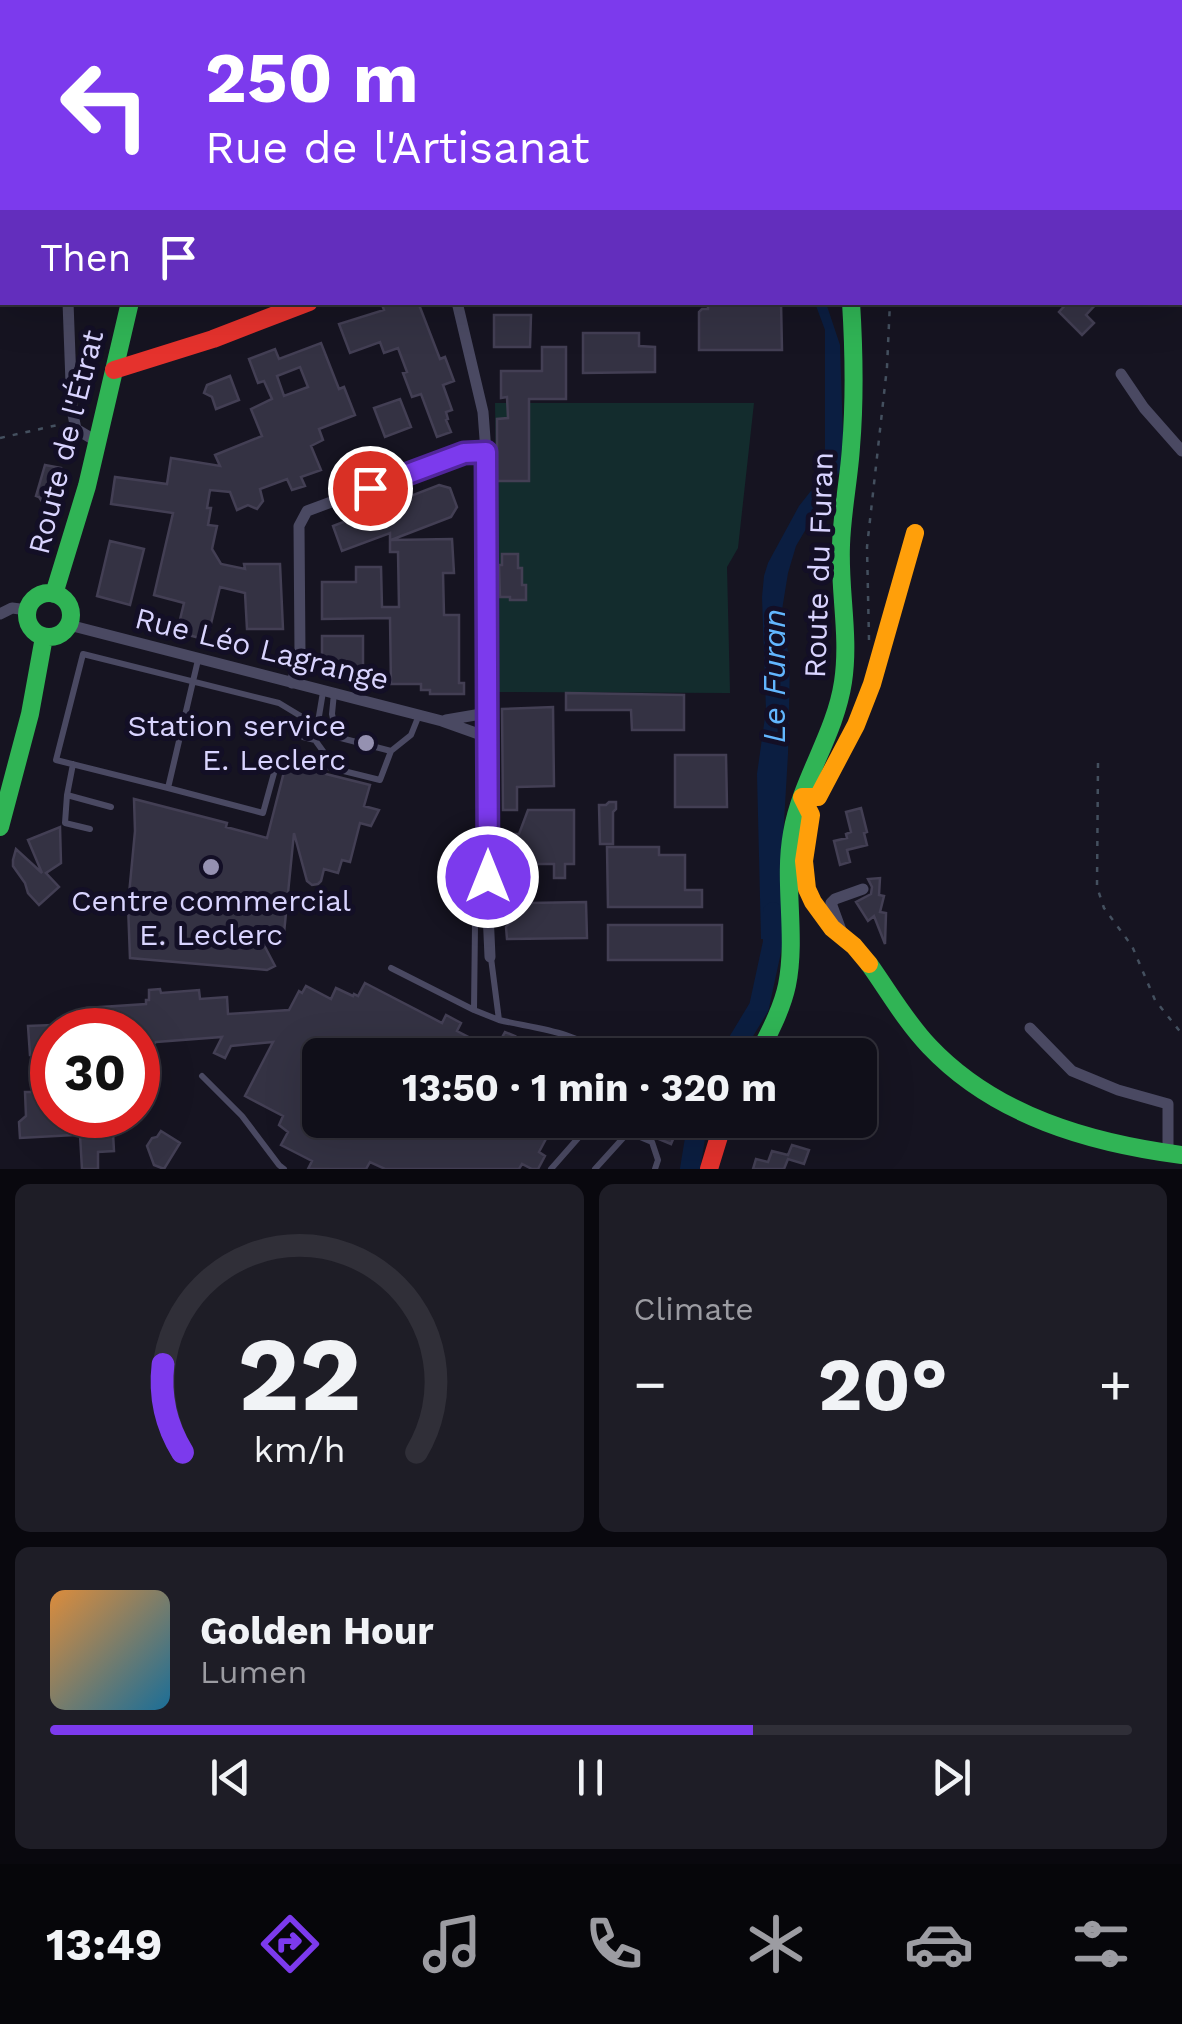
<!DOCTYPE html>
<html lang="en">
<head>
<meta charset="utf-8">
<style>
	body { margin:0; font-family:"Work Sans",sans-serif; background:#1e1d26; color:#f1f3f6; height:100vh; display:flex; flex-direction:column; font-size:38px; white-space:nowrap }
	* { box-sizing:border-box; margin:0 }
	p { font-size:32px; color:#9c9ca2 }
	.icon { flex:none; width:55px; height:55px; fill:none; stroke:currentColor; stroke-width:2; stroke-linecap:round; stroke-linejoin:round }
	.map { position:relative; height:1169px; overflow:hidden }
	.drawer { display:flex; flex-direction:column; gap:15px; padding:15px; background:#09080e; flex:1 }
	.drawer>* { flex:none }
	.hud { position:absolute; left:0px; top:0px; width:1182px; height:305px; box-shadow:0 10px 40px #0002,0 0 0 2px #302f38; background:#7c3aed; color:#fff; overflow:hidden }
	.speed { position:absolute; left:30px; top:1008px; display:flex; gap:20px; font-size:50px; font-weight:700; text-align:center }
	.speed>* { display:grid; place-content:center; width:130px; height:130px; border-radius:50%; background:#100f19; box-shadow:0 10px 40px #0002,0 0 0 2px #302f38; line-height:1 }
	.speed .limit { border:15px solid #d22; background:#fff; color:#111 }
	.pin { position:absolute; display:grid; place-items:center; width:85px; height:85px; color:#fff; margin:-42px; border:5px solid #fff; border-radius:50%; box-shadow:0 2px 10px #0007 }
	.me { position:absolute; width:110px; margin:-55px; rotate:0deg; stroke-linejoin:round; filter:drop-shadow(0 0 8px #0008) }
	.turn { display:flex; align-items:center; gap:35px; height:210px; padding:0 40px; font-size:45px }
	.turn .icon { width:130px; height:130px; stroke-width:2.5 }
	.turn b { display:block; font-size:70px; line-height:85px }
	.then { display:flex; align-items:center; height:95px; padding:0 40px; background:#0003; gap:20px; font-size:38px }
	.big { font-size:75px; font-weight:700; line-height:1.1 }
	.drawer .tile { flex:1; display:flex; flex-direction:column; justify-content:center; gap:15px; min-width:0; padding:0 35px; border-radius:15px; background:#1e1d26 }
	.drawer .dial { align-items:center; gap:0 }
	.dial svg { height:260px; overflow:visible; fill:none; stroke:#302f38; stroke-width:7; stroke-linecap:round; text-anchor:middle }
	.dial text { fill:#f1f3f6; stroke:none }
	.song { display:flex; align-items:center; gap:30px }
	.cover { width:120px; height:120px; border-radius:15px; background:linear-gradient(135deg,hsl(30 70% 55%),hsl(200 70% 35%)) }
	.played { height:10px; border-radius:5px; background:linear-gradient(90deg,#7c3aed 65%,#302f38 65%) }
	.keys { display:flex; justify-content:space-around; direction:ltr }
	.heat { display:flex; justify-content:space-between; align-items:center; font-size:55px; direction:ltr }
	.drawer .tiles { flex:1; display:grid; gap:15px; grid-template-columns:1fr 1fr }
	.tile:last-child { grid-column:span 2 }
	.trip { position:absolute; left:302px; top:1038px; width:575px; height:100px; border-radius:15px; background:#100f19; box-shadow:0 10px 40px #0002,0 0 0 2px #302f38; font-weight:700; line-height:100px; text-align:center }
	.dock { display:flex; height:160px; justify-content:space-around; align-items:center; background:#06060a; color:#9c9ca2 }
	.dock .icon { width:70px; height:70px }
	.dock .on { color:#7c3aed }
	.dock b { font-size:45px; color:#f1f3f6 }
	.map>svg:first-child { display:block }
	.green { fill:#132c2d }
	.water { fill:#0b1e41 }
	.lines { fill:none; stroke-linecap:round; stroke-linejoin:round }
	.river { stroke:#0b1e41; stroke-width:20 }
	.building { fill:#343243; stroke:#433f54; stroke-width:2.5; fill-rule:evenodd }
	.path { stroke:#44505f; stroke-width:2.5; stroke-dasharray:5 8; stroke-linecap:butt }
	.lane { stroke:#4a4962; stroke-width:6 }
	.street { stroke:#4a4962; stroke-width:11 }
	.fast { stroke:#30b455; stroke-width:18 }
	.slow { stroke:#ff9f0a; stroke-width:18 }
	.jam { stroke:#e5322d; stroke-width:18 }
	.route-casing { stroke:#51269a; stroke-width:25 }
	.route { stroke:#7c3aed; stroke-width:18 }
	.poi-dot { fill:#9591b1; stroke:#130f26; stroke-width:4 }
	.labels { text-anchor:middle; stroke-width:10; stroke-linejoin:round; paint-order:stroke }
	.street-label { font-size:30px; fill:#d9d4ff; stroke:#130f26 }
	.poi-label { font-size:30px; fill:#d9d4ff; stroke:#130f26; text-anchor:end }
	.water-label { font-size:32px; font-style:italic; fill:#62b6ff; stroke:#130f26 }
</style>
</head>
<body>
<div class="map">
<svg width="1182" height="1169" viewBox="0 0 1182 1169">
	<rect width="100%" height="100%" fill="#161421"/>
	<path class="green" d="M495 403H754L738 548 727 567 730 693 499 692Z"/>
	<path class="water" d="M815 303H826L840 345 843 436 840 471 796 546 788 573 782 610 784 635 790 659 788 754 781 874 782 940 761 939 757 774 766 710 762 597 764 576 768 563 799 506 822 477 825 464V330Z"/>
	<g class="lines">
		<path class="river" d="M730 1055 759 1007 773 942V912
			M690 1169 698 1120"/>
	</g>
	<path class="building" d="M381 302H418L440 359 445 357 454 381 443 385 452 410 446 412 448 419 446 420 451 432 437 437 421 394 412 397 403 373 407 372 398 348 384 353 380 342 350 353 339 324 384 310Z
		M708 302H781L782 350H699V312L702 309H708Z
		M1068 302H1098L1086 315 1094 323 1082 335 1059 312Z
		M494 315H531L530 347H494Z
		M583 333H639V346L655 347V372L583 373Z
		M321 343 339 389 344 387 355 415 319 429 323 440 311 446 321 470 301 477 305 486 292 490 287 479 260 489 263 501 257 509 248 505 237 510 230 492 210 490 207 508H211L208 525 217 526 212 549 221 564 245 569 244 564H280L283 629H247L245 593 220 587 207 640 177 632 184 603 154 595 173 513 111 504 115 477 167 484 171 458 220 466 215 455 262 436 251 409 272 399 264 381 258 383 249 359 275 349 279 359ZM300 367 308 387 284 396 277 376Z
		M542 347H566V399H529V481H497V419L508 418 507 397 501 398V371H542Z
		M230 376 239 400 216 409 212 397 204 393 207 385Z
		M400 399 411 427 385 437 374 408Z
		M45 465 61 468 56 494 58 498 45 506 39 497 36 496Z
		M439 485 450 488 457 507 451 517 391 540 452 539 454 573H443L444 615H459V683H464V694H430V690H421V684H391L390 618 322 619V582H356V567H381L382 607H399L398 552H390V533L342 551 333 526Z
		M110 541 144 549 130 605 97 596Z
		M502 554H518V568H522V585H526V600H510V597H500L499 565H502Z
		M322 636H363V669H335V666H329V663H322Z
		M566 693 684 695V730H632L631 710H566Z
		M553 707 554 786 517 787V810H503L502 709Z
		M675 755H726L727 807H675Z
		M286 764 370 785 364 806 379 810 371 826 360 823 350 862 342 860 338 873 324 869 321 881 318 884 312 885 307 881 294 833 284 933 264 945 275 966 267 970 130 958 128 905 135 831 134 799 227 823 226 827 267 838Z
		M609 802H616V809L613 812V844H600L599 805H606Z
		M861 808 867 832 864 833 867 845 847 850 850 862 840 865 834 841 847 838 846 834 851 832 846 812Z
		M528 810H574V864H565V878H554V864H531V855H521L513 834H519Z
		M60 827 61 863 46 873 59 887 39 905 28 893 25 883 13 866V860L16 849 42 873 28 840Z
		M607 847H659V855H685V890H702V907H608Z
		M880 878 879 895 884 896 880 912 886 913 885 944 874 916 868 921 856 902 871 894 872 887 868 879Z
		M586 902 587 938 507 939 506 927 529 903Z
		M608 925H722V960H608Z
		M365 983 442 1023 446 1015 461 1023 457 1031 488 1047 493 1038 500 1041 505 1032 515 1036 509 1046 526 1055H320V1120H412L426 1127 445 1120H556L539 1152 545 1156 538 1169H532L522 1164 519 1169H385L370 1162 366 1169H308L312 1161 281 1145 288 1132 279 1125 283 1116 245 1096 273 1042 231 1046 225 1058 214 1053 222 1037 156 1042 147 1049 144 1045 138 1050V1030H89L87 1008 146 1004V1000H149V990L160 989 161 993 199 990 200 999 227 997 228 1014 289 1010 299 991 302 993 306 986 331 999 336 988 353 996 354 994 358 996Z
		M52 1025V1115H73L74 1135 20 1138 19 1122 26 1116 25 1092H39L36 1055H30L28 1026Z
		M613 1120H681L671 1144Z
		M161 1131 180 1143 164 1169 154 1165 147 1146 152 1138 157 1137Z
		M113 1133 114 1151 98 1152V1169H82L80 1135Z
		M792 1145 809 1150 804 1164 788 1159 784 1169H753L756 1159 768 1162 772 1151 788 1155Z"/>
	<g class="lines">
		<path class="path" d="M920 0V2
			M0 438 62 424
			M869 640 867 547 887 367 890 302
			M1098 763 1097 887 1104 908 1132 946 1155 1000 1182 1034"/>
		<path class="lane" d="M102 2V0
			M198 660 168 788 263 813 279 755 380 780 391 751 337 737 332 714 334 693
			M303 737 315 740 336 769
			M315 740 323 692
			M391 751 411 735 419 715
			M73 764 67 795 65 823 90 829
			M168 788 56 760 83 654 279 703 317 726
			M67 795 111 807
			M487 913 475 925 474 1010 499 1020 491 958
			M391 968 474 1010
			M499 1020C532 1028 577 1031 602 1055
			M202 1076 242 1116 279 1165 284 1169
			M551 1169 594 1120
			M595 1169 624 1137 633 1134 652 1142 658 1160 655 1169"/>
		<path class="street" d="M566 0 568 2
			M1126 0 1127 2
			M0 50 2 51
			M1180 127 1182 130
			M68 302 72 410 76 429 96 441
			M457 302 483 412 486 452 488 912 490 957
			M1121 374 1144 408 1182 451
			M0 614 12 608 28 610
			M69 625 442 721 487 737
			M292 683 300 654 299 526 307 511 464 453 486 452
			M446 720 487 713
			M842 933 831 903 835 899 863 889
			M1030 1028 1072 1071 1118 1090 1168 1104V1154"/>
		<path class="fast" d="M201 0V2
			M628 2 631 0
			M644 2 648 0
			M27 615a22 22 0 1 1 44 0a22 22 0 1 1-44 0Z
			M54 594 87 486 130 302
			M0 827 30 714 44 637
			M869 964C889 992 906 1022 929 1046 995 1116 1090 1143 1182 1155
			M758 1055C769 1033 782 1009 787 985 797 935 783 883 792 833 801 780 835 735 843 682 850 636 839 591 841 545 842 512 849 479 851 447 855 399 854 350 851 302"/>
		<path class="slow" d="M875 2 876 0
			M869 964 854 946 832 928 813 902 807 889 804 861 811 815 802 797H818L856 725 872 684 915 533"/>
		<path class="jam" d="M114 370 213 339 309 302
			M709 1169 724 1120"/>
	</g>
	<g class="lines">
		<g class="route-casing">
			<path id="route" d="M370 488 464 453 486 452 488 877"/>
		</g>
		<use href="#route" class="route"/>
	</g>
	<g class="poi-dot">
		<circle cx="366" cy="743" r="10"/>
		<circle cx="211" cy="867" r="10"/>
	</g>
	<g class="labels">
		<g class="street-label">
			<text transform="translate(66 442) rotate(-76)" y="10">Route de l'Étrat</text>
			<text transform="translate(819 565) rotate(-88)" y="10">Route du Furan</text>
			<text transform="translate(262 649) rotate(14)" y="10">Rue Léo Lagrange</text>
		</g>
		<g class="poi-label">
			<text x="346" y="736">Station service<tspan x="346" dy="34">E. Leclerc</tspan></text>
			<text x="211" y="911" text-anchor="middle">Centre commercial<tspan x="211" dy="34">E. Leclerc</tspan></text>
		</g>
		<g class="water-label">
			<text transform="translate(774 676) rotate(-90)" y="11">Le Furan</text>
		</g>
	</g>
</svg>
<div class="speed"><div class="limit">30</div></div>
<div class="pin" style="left:370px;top:488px;background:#d93025"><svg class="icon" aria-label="arrive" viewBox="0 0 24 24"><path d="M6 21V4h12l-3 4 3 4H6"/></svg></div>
<svg class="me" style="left:488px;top:877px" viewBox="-20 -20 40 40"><circle r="17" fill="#7c3aed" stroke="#fff" stroke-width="3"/><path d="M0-11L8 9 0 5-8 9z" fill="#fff"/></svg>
<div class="trip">13:50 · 1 min · 320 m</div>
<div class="hud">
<div class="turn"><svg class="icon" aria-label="left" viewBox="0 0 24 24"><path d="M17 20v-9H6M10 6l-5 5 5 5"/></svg><div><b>250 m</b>Rue de l'Artisanat</div></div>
<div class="then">Then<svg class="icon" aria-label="arrive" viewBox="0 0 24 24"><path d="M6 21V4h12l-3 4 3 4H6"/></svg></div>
</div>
</div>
<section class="drawer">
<div class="tiles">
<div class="tile dial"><svg viewBox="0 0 100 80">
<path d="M14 69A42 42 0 1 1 86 69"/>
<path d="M14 69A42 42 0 0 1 8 42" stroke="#7c3aed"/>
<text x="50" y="56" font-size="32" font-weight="700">22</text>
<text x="50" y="72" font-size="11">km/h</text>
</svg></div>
<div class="tile"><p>Climate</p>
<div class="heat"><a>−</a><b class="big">20°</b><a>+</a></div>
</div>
<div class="tile">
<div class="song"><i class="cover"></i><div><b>Golden Hour</b><p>Lumen</p></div></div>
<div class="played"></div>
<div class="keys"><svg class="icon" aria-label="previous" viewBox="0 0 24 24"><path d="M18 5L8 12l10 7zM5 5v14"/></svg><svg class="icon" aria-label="pause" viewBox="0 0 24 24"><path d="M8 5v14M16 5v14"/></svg><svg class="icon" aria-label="next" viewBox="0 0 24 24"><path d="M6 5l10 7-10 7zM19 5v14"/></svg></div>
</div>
</div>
</section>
<nav class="dock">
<b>13:49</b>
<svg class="icon on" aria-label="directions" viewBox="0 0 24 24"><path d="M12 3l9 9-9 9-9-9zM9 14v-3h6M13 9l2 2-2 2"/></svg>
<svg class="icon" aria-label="music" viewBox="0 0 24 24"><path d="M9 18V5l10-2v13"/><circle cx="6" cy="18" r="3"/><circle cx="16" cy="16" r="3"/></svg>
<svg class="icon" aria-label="phone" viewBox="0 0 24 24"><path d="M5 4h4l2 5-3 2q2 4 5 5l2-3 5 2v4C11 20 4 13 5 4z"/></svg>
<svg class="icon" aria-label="climate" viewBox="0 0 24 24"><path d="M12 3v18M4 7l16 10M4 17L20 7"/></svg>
<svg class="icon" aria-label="car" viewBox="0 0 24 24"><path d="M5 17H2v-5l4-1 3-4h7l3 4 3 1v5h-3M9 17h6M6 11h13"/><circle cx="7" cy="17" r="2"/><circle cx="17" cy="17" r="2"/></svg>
<svg class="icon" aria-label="filters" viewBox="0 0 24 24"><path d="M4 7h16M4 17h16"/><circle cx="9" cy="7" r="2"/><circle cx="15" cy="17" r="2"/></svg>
</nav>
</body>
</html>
